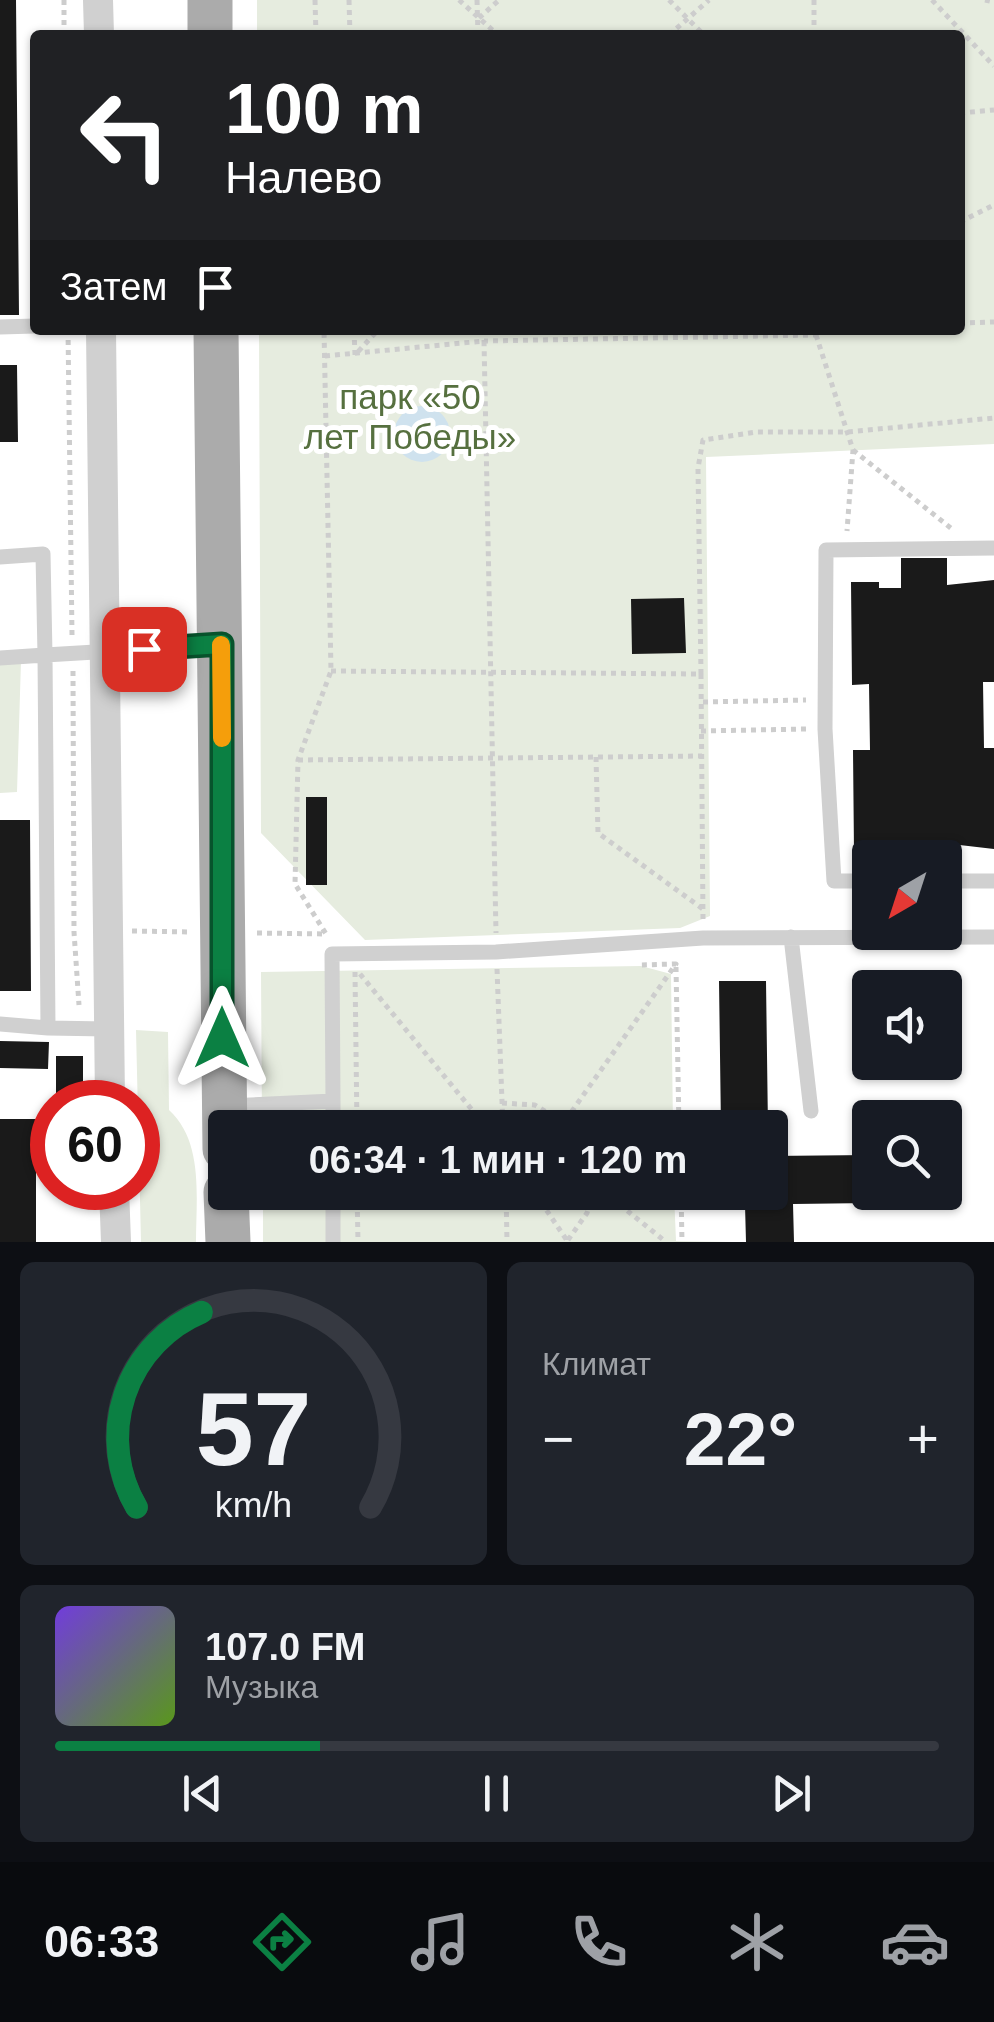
<!DOCTYPE html>
<html lang="ru">
<head>
<meta charset="utf-8">
<style>
	body { margin:0; font-family:Helvetica,sans-serif; background:#20242c; color:#f1f3f6; height:100vh; display:flex; flex-direction:column; font-size:38px; white-space:nowrap }
	* { box-sizing:border-box; margin:0 }
	p { font-size:32px; color:#9ea1a6 }
	.icon { flex:none; width:55px; height:55px; fill:none; stroke:currentColor; stroke-width:2; stroke-linecap:round; stroke-linejoin:round }
	.map { position:relative; height:1242px; overflow:hidden }
	.panel { display:flex; flex-direction:column; gap:20px; padding:20px; background:#0d0f14; flex:1 }
	.panel>* { flex:none }
	.top-card { position:absolute; left:30px; top:30px; width:935px; height:305px; border-radius:10px; box-shadow:0 2px 8px #0004; background:#202124; color:#fff; overflow:hidden }
	.needle { width:65px; rotate:219deg }
	.buttons { position:absolute; left:852px; top:840px; display:grid; gap:20px }
	.buttons a { display:grid; place-items:center; width:110px; height:110px; border-radius:10px; background:#171b24; box-shadow:0 2px 8px #0004; font-size:50px }
	.speed { position:absolute; left:30px; top:1080px; display:flex; gap:20px; font-size:50px; font-weight:700; text-align:center }
	.speed>* { display:grid; place-content:center; width:130px; height:130px; border-radius:50%; background:#171b24; box-shadow:0 2px 8px #0004; line-height:1 }
	.speed .limit { border:15px solid #d22; background:#fff; color:#111 }
	.pin { position:absolute; display:grid; place-items:center; width:85px; height:85px; color:#fff; margin:-42px; border-radius:20px; box-shadow:0 5px 15px #0006 }
	.me { position:absolute; width:110px; margin:-55px; rotate:0deg; stroke-linejoin:round; filter:drop-shadow(0 0 8px #0008) }
	.turn { display:flex; align-items:center; gap:35px; height:210px; padding:0 30px; font-size:45px }
	.turn .icon { width:130px; height:130px; stroke-width:2.5 }
	.turn b { display:block; font-size:70px; line-height:85px }
	.then { display:flex; align-items:center; height:95px; padding:0 30px; background:#0003; gap:20px; font-size:38px }
	.big { font-size:75px; font-weight:800; line-height:1.1 }
	.panel .card { flex:1; display:flex; flex-direction:column; justify-content:center; gap:15px; min-width:0; padding:0 35px; border-radius:15px; background:#20242c }
	.panel .dial { align-items:center; gap:0 }
	.dial svg { height:260px; overflow:visible; fill:none; stroke:#363941; stroke-width:7; stroke-linecap:round; text-anchor:middle }
	.dial text { fill:#f1f3f6; stroke:none }
	.song { display:flex; align-items:center; gap:30px }
	.cover { width:120px; height:120px; border-radius:15px; background:linear-gradient(135deg,hsl(260 70% 55%),hsl(90 70% 35%)) }
	.played { height:10px; border-radius:5px; background:linear-gradient(90deg,#0b8043 30%,#363941 30%) }
	.keys { display:flex; justify-content:space-around; direction:ltr }
	.heat { display:flex; justify-content:space-between; align-items:center; font-size:55px; direction:ltr }
	.panel .tiles { flex:1; display:grid; gap:20px; grid-template-columns:1fr 1fr }
	.card:last-child { grid-column:span 2 }
	.trip { position:absolute; left:208px; top:1110px; width:580px; height:100px; border-radius:10px; background:#171b24; box-shadow:0 2px 8px #0004; font-weight:800; line-height:100px; text-align:center }
	.menu { display:flex; height:160px; justify-content:space-around; align-items:center; background:#090b0e; color:#9ea1a6 }
	.menu .icon { width:70px; height:70px }
	.menu .current { color:#0b8043 }
	.menu b { font-size:45px; color:#f1f3f6 }
	.map>svg:first-child { display:block }
	.green { fill:#e6ecdf }
	.water { fill:#cfe2ee }
	.building { fill:#1a1a1a }
	.lines { fill:none; stroke-linecap:round; stroke-linejoin:round }
	.path { stroke:#cdcdcd; stroke-width:5; stroke-dasharray:5 5; stroke-linecap:butt }
	.lane { stroke:#d0d0d0; stroke-width:15 }
	.street { stroke:#d0d0d0; stroke-width:30 }
	.primary { stroke:#ababab; stroke-width:45 }
	.route-casing { stroke:#07532c; stroke-width:25 }
	.route { stroke:#0b8043; stroke-width:18 }
	.slow { stroke:#f59e0b; stroke-width:18 }
	.labels { text-anchor:middle; stroke-width:10; stroke-linejoin:round; paint-order:stroke }
	.park-label { font-size:35px; fill:#56703f; stroke:#fff }
</style>
</head>
<body>
<div class="map">
<svg width="994" height="1242" viewBox="0 0 994 1242">
	<rect width="100%" height="100%" fill="#fff"/>
	<path class="green" d="M257 0H994V444L706 457 710 916 680 928 365 940 261 833 259 330H960V35H257Z
		M21 661 17 792 0 793V663Z
		M641 966 671 974 673 1127H262L261 972Z
		M136 1030 168 1032 169 1110C204 1142 196 1198 196 1242H141Z
		M263 1193H674L676 1241 734 1242H263Z"/>
	<path class="water" d="M394 434a28 28 0 1 1 56 0a28 28 0 1 1-56 0Z"/>
	<path class="building" d="M0 0H16L19 315H0Z
		M0 365H17L18 442H0Z
		M901 558H947V585L994 580V682H983L984 748H994V849L951 844V873H945V858H904V846H883V852H854L853 750H870L869 684 852 685 851 582H879V588H901Z
		M684 598 686 653 632 654 631 599Z
		M306 797H327V885H306Z
		M0 820H30L31 991H0Z
		M719 981H766L768 1128H721Z
		M0 1041 49 1042 48 1069 0 1068Z
		M56 1056H83V1102H56Z
		M0 1119H36V1242H0Z
		M870 1155V1192H948L949 1202 793 1204 794 1242H746L745 1205H769L770 1156Z"/>
	<g class="lines">
		<path class="path" d="M64 0V35
			M315 0 316 35
			M349 0 350 35
			M459 0 498 35
			M477 0 478 35
			M669 0 704 35
			M814 0V35
			M932 0 994 66
			M985 0 994 2
			M479 18 499 0
			M669 35 709 0
			M960 113 994 110
			M960 222 994 205
			M960 323 994 322
			M68 330 72 635
			M354 330 355 355 378 330
			M484 330V341L816 335 815 330
			M816 335 853 450 847 531
			M325 356 484 341 496 933
			M853 450 952 529
			M73 671 74 932 79 1005
			M331 671 701 674 703 920
			M701 674 698 468 703 440 756 432H847L994 418
			M703 702 806 700
			M701 731 807 729
			M596 757 598 833 703 909
			M298 760 702 756
			M132 931 191 932
			M257 933 326 934 295 884 298 760 331 671 324 330
			M676 967 679 1128
			M497 969 503 1128
			M355 972 357 1128
			M360 974 487 1128
			M502 1103 535 1105 572 1128
			M560 1128 676 964 638 965
			M357 1192 358 1242
			M506 1192 507 1242
			M523 1192 545 1208 568 1242
			M604 1192 666 1242
			M681 1192 682 1242
			M568 1240 587 1213 593 1192"/>
		<path class="lane" d="M0 327 35 326
			M0 557 43 554 45 655 0 658
			M870 881H834L825 729 826 550 994 548
			M945 881H994
			M791 937 811 1111
			M0 1024 48 1028
			M107 1029 48 1028 45 655 213 645
			M333 1101V1128
			M228 1106 333 1101 332 954 496 952 703 938 994 937
			M333 1192V1242"/>
		<path class="street" d="M98 0 99 35
			M101 330 110 1102
			M114 1188 116 1242"/>
		<path class="primary" d="M210 0V35
			M216 330 225 1149
			M226 1192 228 1242"/>
	</g>
	<g class="lines">
		<g class="route-casing">
			<path id="route" d="M144 649 222 644V1038"/>
		</g>
		<use href="#route" class="route"/>
		<path class="slow" d="M221 645 222 738"/>
	</g>
	<g class="labels">
		<g class="park-label">
			<text x="410" y="409">парк «50<tspan x="410" dy="40">лет Победы»</tspan></text>
		</g>
	</g>
</svg>
<div class="buttons">
<a><svg class="needle" viewBox="-14 -14 28 28"><path d="M0-13l5 13h-10z" fill="#e53935"/><path d="M0 13l5-13h-10z" fill="#9ea1a6"/></svg></a>
<a><svg class="icon" aria-label="sound" viewBox="0 0 24 24"><path d="M4 9h4l5-4v14l-5-4H4zM17 9q2 3 0 6"/></svg></a>
<a><svg class="icon" aria-label="search" viewBox="0 0 24 24"><circle cx="10" cy="10" r="6"/><path d="M15 15l6 6"/></svg></a>
</div>
<div class="speed"><div class="limit">60</div></div>
<div class="pin" style="left:144px;top:649px;background:#d93025"><svg class="icon" aria-label="arrive" viewBox="0 0 24 24"><path d="M6 21V4h12l-3 4 3 4H6"/></svg></div>
<svg class="me" style="left:222px;top:1038px" viewBox="-20 -20 40 40"><path d="M0-17L14 15 0 8-14 15z" fill="#0b8043" stroke="#fff" stroke-width="4"/></svg>
<div class="trip">06:34 · 1 мин · 120 m</div>
<div class="top-card">
<div class="turn"><svg class="icon" aria-label="left" viewBox="0 0 24 24"><path d="M17 20v-9H6M10 6l-5 5 5 5"/></svg><div><b>100 m</b>Налево</div></div>
<div class="then">Затем<svg class="icon" aria-label="arrive" viewBox="0 0 24 24"><path d="M6 21V4h12l-3 4 3 4H6"/></svg></div>
</div>
</div>
<section class="panel">
<div class="tiles">
<div class="card dial"><svg viewBox="0 0 100 80">
<path d="M14 69A42 42 0 1 1 86 69"/>
<path d="M14 69A42 42 0 0 1 34 9" stroke="#0b8043"/>
<text x="50" y="56" font-size="32" font-weight="700">57</text>
<text x="50" y="72" font-size="11">km/h</text>
</svg></div>
<div class="card"><p>Климат</p>
<div class="heat"><a>−</a><b class="big">22°</b><a>+</a></div>
</div>
<div class="card">
<div class="song"><i class="cover"></i><div><b>107.0 FM</b><p>Музыка</p></div></div>
<div class="played"></div>
<div class="keys"><svg class="icon" aria-label="previous" viewBox="0 0 24 24"><path d="M18 5L8 12l10 7zM5 5v14"/></svg><svg class="icon" aria-label="pause" viewBox="0 0 24 24"><path d="M8 5v14M16 5v14"/></svg><svg class="icon" aria-label="next" viewBox="0 0 24 24"><path d="M6 5l10 7-10 7zM19 5v14"/></svg></div>
</div>
</div>
</section>
<nav class="menu">
<b>06:33</b>
<svg class="icon current" aria-label="directions" viewBox="0 0 24 24"><path d="M12 3l9 9-9 9-9-9zM9 14v-3h6M13 9l2 2-2 2"/></svg>
<svg class="icon" aria-label="music" viewBox="0 0 24 24"><path d="M9 18V5l10-2v13"/><circle cx="6" cy="18" r="3"/><circle cx="16" cy="16" r="3"/></svg>
<svg class="icon" aria-label="phone" viewBox="0 0 24 24"><path d="M5 4h4l2 5-3 2q2 4 5 5l2-3 5 2v4C11 20 4 13 5 4z"/></svg>
<svg class="icon" aria-label="climate" viewBox="0 0 24 24"><path d="M12 3v18M4 7l16 10M4 17L20 7"/></svg>
<svg class="icon" aria-label="car" viewBox="0 0 24 24"><path d="M5 17H2v-5l4-1 3-4h7l3 4 3 1v5h-3M9 17h6M6 11h13"/><circle cx="7" cy="17" r="2"/><circle cx="17" cy="17" r="2"/></svg>
</nav>
</body>
</html>
